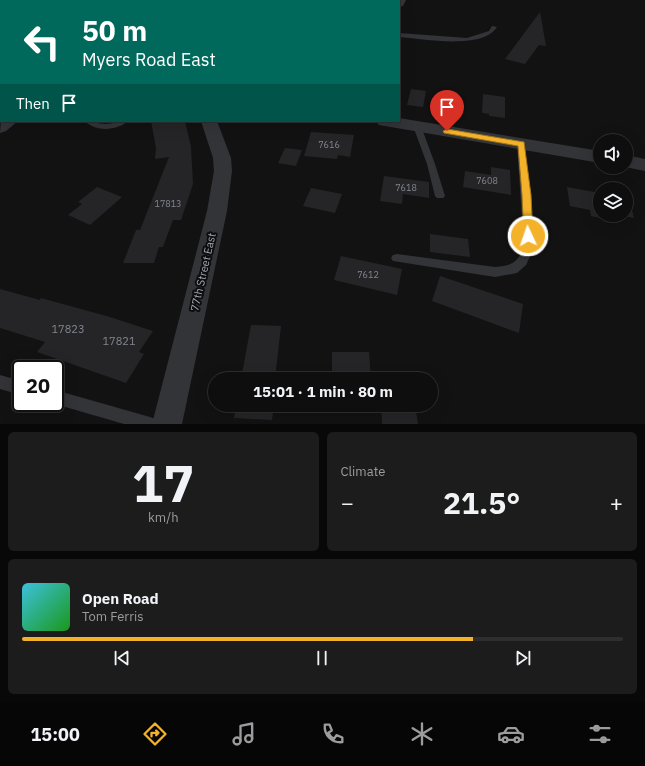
<!DOCTYPE html>
<html lang="en">
<head>
<meta charset="utf-8">
<style>
	body { margin:0; font-family:"IBM Plex Sans",sans-serif; background:#1c1c1c; color:#f1f3f6; height:100vh; display:flex; flex-direction:column; font-size:15px; white-space:nowrap }
	* { box-sizing:border-box; margin:0 }
	p { font-size:13px; color:#9b9c9e }
	.icon { flex:none; width:22px; height:22px; fill:none; stroke:currentColor; stroke-width:2; stroke-linecap:round; stroke-linejoin:round }
	.map { position:relative; height:424px; overflow:hidden }
	.side { display:flex; flex-direction:column; gap:8px; padding:8px; background:#080808; flex:1 }
	.side>* { flex:none }
	.hud { position:absolute; left:0px; top:0px; width:400px; height:122px; box-shadow:0 4px 16px #0002,0 0 0 1px #2e2e2e; background:#00695c; color:#fff; overflow:hidden }
	.buttons { position:absolute; left:593px; top:134px; display:grid; gap:8px }
	.buttons a { display:grid; place-items:center; width:40px; height:40px; border-radius:50%; background:#0e0e0e; box-shadow:0 4px 16px #0002,0 0 0 1px #2e2e2e; font-size:20px }
	.speed { position:absolute; left:12px; top:360px; display:flex; gap:8px; font-size:20px; font-weight:700; text-align:center }
	.speed>* { display:grid; place-content:center; width:52px; height:52px; border-radius:50%; background:#0e0e0e; box-shadow:0 4px 16px #0002,0 0 0 1px #2e2e2e; line-height:1 }
	.speed .limit { border:2px solid #111; border-radius:6px; background:#fff; color:#111 }
	.pin { position:absolute; display:grid; place-items:center; width:34px; height:34px; color:#fff; margin:-41px -17px; border-radius:50% 50% 50% 0; rotate:-45deg; box-shadow:0 0 4px #0007 }
	.pin .icon { rotate:45deg }
	.me { position:absolute; width:44px; margin:-22px; rotate:357deg; stroke-linejoin:round; filter:drop-shadow(0 0 3px #0008) }
	.turn { display:flex; align-items:center; gap:14px; height:84px; padding:0 16px; font-size:18px }
	.turn .icon { width:52px; height:52px; stroke-width:2.5 }
	.turn b { display:block; font-size:28px; line-height:34px }
	.then { display:flex; align-items:center; height:38px; padding:0 16px; background:#0003; gap:8px; font-size:15px }
	.big { font-size:30px; font-weight:700; line-height:1.1 }
	.side .card { flex:1; display:flex; flex-direction:column; justify-content:center; gap:6px; min-width:0; padding:0 14px; border-radius:6px; background:#1c1c1c }
	.side .dial { align-items:center; gap:0 }
	.dial b { font-size:52px; line-height:1 }
	.song { display:flex; align-items:center; gap:12px }
	.cover { width:48px; height:48px; border-radius:6px; background:linear-gradient(135deg,hsl(190 70% 55%),hsl(120 70% 35%)) }
	.played { height:4px; border-radius:2px; background:linear-gradient(90deg,#f3b22a 75%,#2e2e2e 75%) }
	.keys { display:flex; justify-content:space-around; direction:ltr }
	.heat { display:flex; justify-content:space-between; align-items:center; font-size:22px; direction:ltr }
	.side .tiles { flex:1; display:grid; gap:8px; grid-template-columns:1fr 1fr }
	.card:last-child { grid-column:span 2 }
	.trip { position:absolute; left:208px; top:372px; width:230px; height:40px; border-radius:20px; background:#0e0e0e; box-shadow:0 4px 16px #0002,0 0 0 1px #2e2e2e; font-weight:700; line-height:40px; text-align:center }
	.tab-bar { display:flex; height:64px; justify-content:space-around; align-items:center; background:#060606; color:#9b9c9e }
	.tab-bar .icon { width:28px; height:28px }
	.tab-bar .selected { color:#f3b22a }
	.tab-bar b { font-size:18px; color:#f1f3f6 }
	.map>svg:first-child { display:block }
	.building { fill:#252527 }
	.lines { fill:none; stroke-linecap:round; stroke-linejoin:round }
	.service { fill:#333438; fill-rule:evenodd }
	.minor { fill:#333438; fill-rule:evenodd }
	.tertiary { fill:#333438; fill-rule:evenodd }
	.route { fill:#f3b22a; stroke:#9e741b }
	.labels { text-anchor:middle; stroke-width:4; stroke-linejoin:round; paint-order:stroke }
	.number-label { font-size:9px; fill:#838690 }
	.street-label { font-size:11px; fill:#a3a8b4; stroke:#0d0d0e }
	.near-number-label { font-size:11px; fill:#838690 }
</style>
</head>
<body>
<div class="map">
<svg width="645" height="424" viewBox="0 0 645 424">
	<rect width="100%" height="100%" fill="#121213"/>
	<path class="building" d="M540 12 546 46 539 45 525 64 505 59Z
		M411 89 426 91 423 107 407 105Z
		M483 94 505 97V118L489 116V114L482 113Z
		M151 121H185L191 147 193 184 181 220H173L163 247H159L154 263H123L136 230H140L169 157 155 159 156 148Z
		M311 132 354 135 350 157 338 155 337 159 304 156Z
		M285 148 302 150 296 166 278 163Z
		M491 167 510 170 511 195 463 187 465 171 491 175Z
		M384 176 429 182V198L403 194 402 204 380 201Z
		M97 187 122 197 90 225 68 215 82 204 78 202Z
		M567 187 600 193V215H605V219L591 216 590 210 570 206Z
		M311 188 342 194 335 213 303 206Z
		M626 198H629L634 218 619 215H626Z
		M430 234 468 239 470 257 430 252Z
		M341 256 402 269 397 295 334 280Z
		M440 276 523 304 519 333 432 301Z
		M0 289 40 300 41 298 110 317 153 331 139 352 144 354 126 383 37 352 45 342 0 328Z
		M251 325 281 326 275 379H241Z
		M332 352H369L371 379H332Z
		M236 405H274L272 420 234 418Z
		M381 405H415L418 424H382Z"/>
	<g class="lines">
		<path class="service" d="M492 26 497 27C483 50 423 39 399 37V33L467 38 489 31Z
			M85 121C92 121 98 124 105 124 113 124 119 121 128 121 117 131 95 132 85 121Z
			M414 124H420L421 126 435 164 445 196 443 198H437L435 196 427 164 413 126Z
			M521 141 525 144 534 248 526 265 517 273 495 277 393 261 391 258 393 255 397 254 495 267C512 265 516 264 524 248L517 144Z
			M0 375 21 381V395L0 389Z
			M55 390 150 417 155 419 157 424H124L55 404 52 403H55Z"/>
		<path class="minor" d="M396 0H406L403 6 399 7V1Z
			M1 120V121H18L6 131 0 133Z
			M201 121H217L231 158 232 171 227 211 182 424H152L207 211 214 171 213 158Z"/>
		<path class="tertiary" d="M0 56H1V64H0Z
			M399 118 600 151V163L385 126 379 125 376 121H399Z
			M626 155 645 159V171L625 167Z"/>
	</g>
	<path class="route" d="M447 129 524 142 531 195 533 236 532 239H525L524 236 522 195 518 146 444 133 443 131Z"/>
	<g class="labels">
		<g class="number-label">
			<text x="329" y="148">7616</text>
			<text x="487" y="184">7608</text>
			<text x="406" y="191">7618</text>
			<text x="168" y="207">17813</text>
			<text x="368" y="278">7612</text>
		</g>
		<g class="street-label">
			<text transform="translate(203 272) rotate(-77)" y="4">77th Street East</text>
		</g>
		<g class="near-number-label">
			<text x="68" y="333">17823</text>
			<text x="119" y="345">17821</text>
		</g>
	</g>
</svg>
<div class="buttons">
<a><svg class="icon" aria-label="sound" viewBox="0 0 24 24"><path d="M4 9h4l5-4v14l-5-4H4zM17 9q2 3 0 6"/></svg></a>
<a><svg class="icon" aria-label="layers" viewBox="0 0 24 24"><path d="M12 4l9 5-9 5-9-5zM3 14l9 5 9-5"/></svg></a>
</div>
<div class="speed"><div class="limit">20</div></div>
<div class="pin" style="left:447px;top:131px;background:#d93025"><svg class="icon" aria-label="arrive" viewBox="0 0 24 24"><path d="M6 21V4h12l-3 4 3 4H6"/></svg></div>
<svg class="me" style="left:528px;top:236px" viewBox="-20 -20 40 40"><circle r="17" fill="#f3b22a" stroke="#fff" stroke-width="3"/><path d="M0-11L8 9 0 5-8 9z" fill="#fff"/></svg>
<div class="trip">15:01 · 1 min · 80 m</div>
<div class="hud">
<div class="turn"><svg class="icon" aria-label="left" viewBox="0 0 24 24"><path d="M17 20v-9H6M10 6l-5 5 5 5"/></svg><div><b>50 m</b>Myers Road East</div></div>
<div class="then">Then<svg class="icon" aria-label="arrive" viewBox="0 0 24 24"><path d="M6 21V4h12l-3 4 3 4H6"/></svg></div>
</div>
</div>
<section class="side">
<div class="tiles">
<div class="card dial"><b>17</b><p>km/h</p></div>
<div class="card"><p>Climate</p>
<div class="heat"><a>−</a><b class="big">21.5°</b><a>+</a></div>
</div>
<div class="card">
<div class="song"><i class="cover"></i><div><b>Open Road</b><p>Tom Ferris</p></div></div>
<div class="played"></div>
<div class="keys"><svg class="icon" aria-label="previous" viewBox="0 0 24 24"><path d="M18 5L8 12l10 7zM5 5v14"/></svg><svg class="icon" aria-label="pause" viewBox="0 0 24 24"><path d="M8 5v14M16 5v14"/></svg><svg class="icon" aria-label="next" viewBox="0 0 24 24"><path d="M6 5l10 7-10 7zM19 5v14"/></svg></div>
</div>
</div>
</section>
<nav class="tab-bar">
<b>15:00</b>
<svg class="icon selected" aria-label="directions" viewBox="0 0 24 24"><path d="M12 3l9 9-9 9-9-9zM9 14v-3h6M13 9l2 2-2 2"/></svg>
<svg class="icon" aria-label="music" viewBox="0 0 24 24"><path d="M9 18V5l10-2v13"/><circle cx="6" cy="18" r="3"/><circle cx="16" cy="16" r="3"/></svg>
<svg class="icon" aria-label="phone" viewBox="0 0 24 24"><path d="M5 4h4l2 5-3 2q2 4 5 5l2-3 5 2v4C11 20 4 13 5 4z"/></svg>
<svg class="icon" aria-label="climate" viewBox="0 0 24 24"><path d="M12 3v18M4 7l16 10M4 17L20 7"/></svg>
<svg class="icon" aria-label="car" viewBox="0 0 24 24"><path d="M5 17H2v-5l4-1 3-4h7l3 4 3 1v5h-3M9 17h6M6 11h13"/><circle cx="7" cy="17" r="2"/><circle cx="17" cy="17" r="2"/></svg>
<svg class="icon" aria-label="filters" viewBox="0 0 24 24"><path d="M4 7h16M4 17h16"/><circle cx="9" cy="7" r="2"/><circle cx="15" cy="17" r="2"/></svg>
</nav>
</body>
</html>
